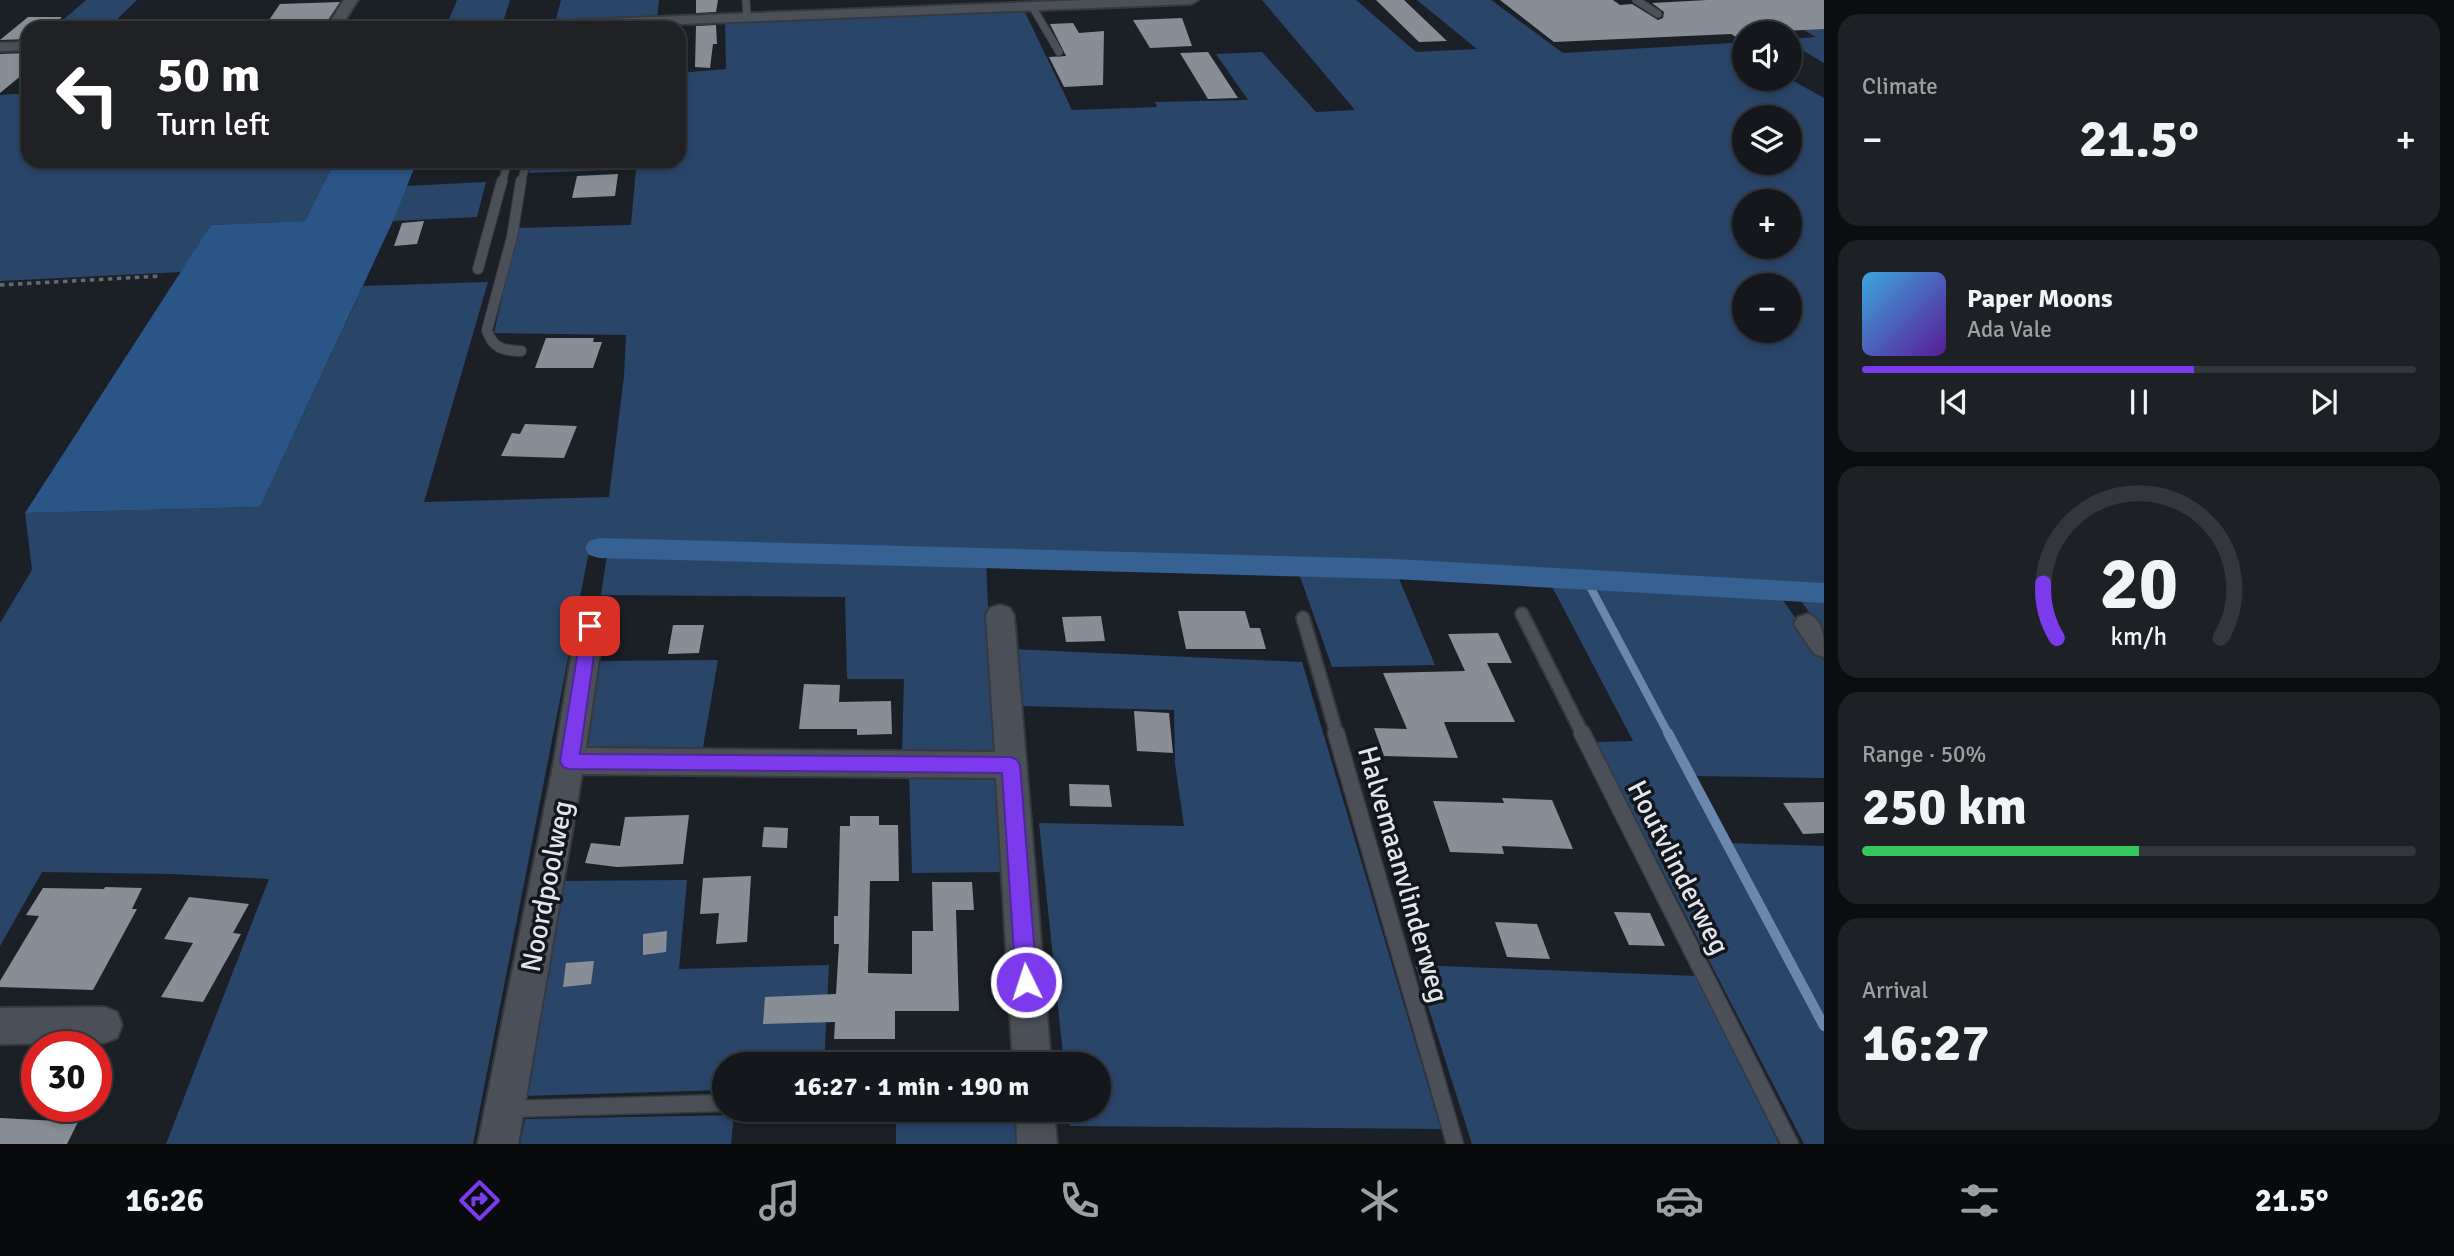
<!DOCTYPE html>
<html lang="en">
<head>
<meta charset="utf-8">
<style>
	body { margin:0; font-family:Signika,sans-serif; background:#1d2125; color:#f1f3f6; height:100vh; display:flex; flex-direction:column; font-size:26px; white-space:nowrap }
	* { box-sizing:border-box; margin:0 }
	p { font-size:23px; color:#9da0a3 }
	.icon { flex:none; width:38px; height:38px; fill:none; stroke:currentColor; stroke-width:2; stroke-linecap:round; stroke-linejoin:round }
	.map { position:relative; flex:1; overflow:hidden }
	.details { display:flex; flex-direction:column; gap:14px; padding:14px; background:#0b0d0f; width:630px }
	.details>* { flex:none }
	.hud { position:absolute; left:21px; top:21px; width:665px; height:147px; border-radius:21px; box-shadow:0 4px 10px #0003,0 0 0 2px #33373b; background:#202124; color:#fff; overflow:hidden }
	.controls { position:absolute; left:1732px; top:21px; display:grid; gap:14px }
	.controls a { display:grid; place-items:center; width:70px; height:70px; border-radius:50%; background:#14181c; box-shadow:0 4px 10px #0003,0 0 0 2px #33373b; font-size:35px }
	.speed { position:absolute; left:21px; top:1031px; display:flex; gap:14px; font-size:35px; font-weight:700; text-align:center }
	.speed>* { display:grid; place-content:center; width:91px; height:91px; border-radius:50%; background:#14181c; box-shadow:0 4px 10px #0003,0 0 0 2px #33373b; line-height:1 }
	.speed .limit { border:10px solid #d22; background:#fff; color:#111 }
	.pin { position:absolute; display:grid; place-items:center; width:60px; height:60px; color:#fff; margin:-30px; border-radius:14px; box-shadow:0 4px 10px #0006 }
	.me { position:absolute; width:77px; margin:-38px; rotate:356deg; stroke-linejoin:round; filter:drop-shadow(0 0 5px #0008) }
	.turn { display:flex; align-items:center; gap:24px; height:147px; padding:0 21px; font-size:32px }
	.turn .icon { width:91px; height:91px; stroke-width:2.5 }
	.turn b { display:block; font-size:49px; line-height:60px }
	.big { font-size:52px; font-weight:700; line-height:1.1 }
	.details .widget { flex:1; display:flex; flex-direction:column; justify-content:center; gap:10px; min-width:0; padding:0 24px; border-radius:21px; background:#1d2125 }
	.details .dial { align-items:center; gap:0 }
	.dial svg { height:182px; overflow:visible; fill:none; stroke:#33373b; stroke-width:7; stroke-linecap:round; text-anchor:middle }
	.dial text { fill:#f1f3f6; stroke:none }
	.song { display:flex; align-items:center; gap:21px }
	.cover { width:84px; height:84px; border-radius:10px; background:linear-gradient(135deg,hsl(200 70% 55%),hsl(270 70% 35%)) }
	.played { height:7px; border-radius:4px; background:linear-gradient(90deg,#7c3aed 60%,#33373b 60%) }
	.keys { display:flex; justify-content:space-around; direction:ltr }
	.heat { display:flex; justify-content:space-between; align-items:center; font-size:38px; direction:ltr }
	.charge { height:10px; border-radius:5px; background:linear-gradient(90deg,#34c759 50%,#33373b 0) }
	.trip { position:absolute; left:712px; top:1052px; width:399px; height:70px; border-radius:35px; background:#14181c; box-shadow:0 4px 10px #0003,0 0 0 2px #33373b; font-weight:700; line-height:70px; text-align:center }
	.menu { display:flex; height:112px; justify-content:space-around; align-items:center; background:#080a0b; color:#9da0a3 }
	.menu .icon { width:49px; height:49px }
	.menu .active { color:#7c3aed }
	.menu b { font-size:32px; color:#f1f3f6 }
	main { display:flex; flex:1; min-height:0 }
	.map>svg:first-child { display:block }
	.green { fill:#294669; fill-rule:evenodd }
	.forest { fill:#2c5587 }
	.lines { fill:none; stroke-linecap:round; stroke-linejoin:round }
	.stream-far1 { stroke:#6a88ad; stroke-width:8 }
	.stream { stroke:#6a88ad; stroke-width:10 }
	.canal { fill:#376093; fill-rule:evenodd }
	.building { fill:#878e96 }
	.lane-far3-casing { stroke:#363a3f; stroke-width:9 }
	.lane-far2-casing { stroke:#363a3f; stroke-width:12 }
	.lane-far1-casing { stroke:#363a3f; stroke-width:16 }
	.lane-casing { stroke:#363a3f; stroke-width:19 }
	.street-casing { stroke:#363a3f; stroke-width:4 }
	.path { stroke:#666a70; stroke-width:3.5; stroke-dasharray:4.5 4.5; stroke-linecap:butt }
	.lane-far3 { stroke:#4b5058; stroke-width:7 }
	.lane-far2 { stroke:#4b5058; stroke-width:10 }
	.lane-far1 { stroke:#4b5058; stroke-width:12 }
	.lane { stroke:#4b5058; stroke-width:16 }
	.street { fill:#4b5058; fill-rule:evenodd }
	.route { fill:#7c3aed; stroke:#51269a; stroke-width:2 }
	.labels { text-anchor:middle; stroke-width:7; stroke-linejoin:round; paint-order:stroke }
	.near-street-label { font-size:28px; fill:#e2e5ea; stroke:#12171d }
</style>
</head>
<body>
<main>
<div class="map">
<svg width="1824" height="1144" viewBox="0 0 1824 1144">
	<rect width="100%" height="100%" fill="#1b2026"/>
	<path class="green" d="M86 0H137L108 28H54Z
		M457 0H510L502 25 446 27Z
		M561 0H659L657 18 555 23Z
		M1262 0H1356L1416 52 1477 49 1417 0H1491L1563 53 1732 43 1745 51V79H1790L1824 98V586L1394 562H1288L591 541 473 1144H166L269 879 172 874 42 872 0 946V623L32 570 25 513 260 507 363 286 488 282 424 502 609 497 624 376 626 335 494 333 517 228 631 225 636 169 529 173 531 161H679V73L726 69 725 20 1023 8 1072 110 1157 107 1155 102 1248 100 1216 54 1262 52 1316 112 1355 110ZM1745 117H1790V163H1745ZM1745 201H1790V247H1745ZM1745 285H1790V331H1745Z
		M1824 15V63L1790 43V39L1816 37 1781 17Z
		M28 93V161H335L305 221 211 225 182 272 0 281V95Z
		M486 182 477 217 393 221 406 186Z
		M608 548 986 558 994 755 902 754 904 679H847L845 597 601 595Z
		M1297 568 1395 569 1435 665 1332 667Z
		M1547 577 1776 590 1824 660V778L1691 776 1727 843 1824 846V1144H1804L1596 742 1633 741Z
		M1794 591 1824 593V633Z
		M1013 649 1302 662 1441 1129 1070 1126 1069 1110H1099V1064H1064L1039 823 1184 826 1175 764 1174 710 1020 706Z
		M718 660 702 753 572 751 591 661Z
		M909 772H990L998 783 1003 872 912 873Z
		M687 880 679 969 829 965 824 1064H724V1090L521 1096 559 881Z
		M1415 965 1696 976 1779 1144H1472Z
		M1019 1113 1020 1144H896V1114Z
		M734 1115 731 1144H520L525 1119Z"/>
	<path class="forest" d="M335 161H417L393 221 260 507 25 513 211 225 305 221Z"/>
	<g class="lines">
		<path class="stream-far1" d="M1586 579 1669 735"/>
		<path class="stream" d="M1668 733 1824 1026"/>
		<path class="canal" d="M599 538 1395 559 1824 583V603L1395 579 599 558 589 555 585 548 589 541Z"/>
	</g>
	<path class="building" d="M696 0H718L716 12 696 13Z
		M1376 0H1404L1447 41 1419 42Z
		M1500 0H1613L1620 5 1632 4 1658 20 1663 18 1664 12 1652 3 1707 0H1824V29L1745 33V42L1731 34 1554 42Z
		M340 2 326 23 265 26 280 4Z
		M28 17H62L50 28H28V39L0 40Z
		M1182 18 1192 46 1150 48 1133 20Z
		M1073 23 1079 33 1104 31 1103 85 1064 87 1049 57 1066 56 1050 24Z
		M716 25 717 44H713L710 68 695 67 696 26Z
		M1208 52 1238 98 1208 99 1180 53Z
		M28 53V70L0 93V54Z
		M618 174 615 196 572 198 577 176Z
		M424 221 417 244 394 246 402 223Z
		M546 338H594L593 342H602L593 368H535Z
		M525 424 577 426 564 458 501 456 512 433 520 434Z
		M1178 611H1245L1250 628H1260L1266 649H1186Z
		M1101 616 1105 641 1066 642 1062 617Z
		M673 625H704L699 653 668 654Z
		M1498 633 1512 663H1487L1515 722H1444L1458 758 1384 756 1374 728 1407 729 1383 673 1465 671 1448 634Z
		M804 684 840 685 839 702 891 701 892 734 857 735V729H799Z
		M1134 711 1169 713 1173 753 1137 751Z
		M1069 784 1109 785 1112 807 1070 806Z
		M1502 798 1552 800 1573 849 1502 846 1504 854 1450 852 1433 801 1504 803Z
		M1824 802V833L1803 834 1783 803Z
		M689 815 683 864 617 867 585 863 591 843 620 846 625 817Z
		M850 816H879V825H898L899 881H870L868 973 912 974V931H933L932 882H972L974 910H956L959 1011H895V1039H834L835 1022 763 1024 765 997 836 994 839 944H834V916H838L840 826H850Z
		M764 827 788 828 787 848 762 847Z
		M751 876 747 942 716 944 719 913 700 914 703 878Z
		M105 887 142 888 132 909H137L93 990 0 987V981L39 916 26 915 43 888 104 889Z
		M189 897 249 904 233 933 241 934 203 1002 161 997 193 943 164 939Z
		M1614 912 1650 913 1665 946 1629 945Z
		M1495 922 1537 924 1550 959 1507 957Z
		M667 931 666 952 643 955V934Z
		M594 961 591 984 563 987 566 963Z
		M0 1118 78 1122 67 1144H0Z"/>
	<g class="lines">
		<g class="lane-far3-casing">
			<path id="lane-far3" d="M746 0 747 17
				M1636 0 1658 14
				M1032 6 1059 52
				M502 183 508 161
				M521 183 527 161"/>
		</g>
		<g class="lane-far2-casing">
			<path id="lane-far2" d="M478 269 502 181
				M521 351C504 351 492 348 487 330L512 237 521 181"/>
		</g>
		<g class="lane-far1-casing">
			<path id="lane-far1" d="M1522 614 1583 735
				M1303 618 1337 735"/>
		</g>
		<g class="lane-casing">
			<path id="lane" d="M1336 733 1455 1144
				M1582 733 1790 1144
				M508 1109 724 1103"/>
		</g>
		<g class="street-casing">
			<path id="street" d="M344 0H358L340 28H326Z
				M1088 0H1198L1191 4 582 28H469L476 24Z
				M28 42V50L0 51V43Z
				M1000 605 1010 608 1014 615 1051 1064H1013L996 778 582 774 518 1144H478L554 761 576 626 580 619 590 616 600 619 604 626 586 748 995 752 986 615 990 608Z
				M1808 614C1824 620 1824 638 1824 657L1814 654 1794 624 1798 617Z
				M104 1007 117 1012 122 1025 117 1038 104 1043 0 1044V1008Z
				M1016 1110H1054L1057 1144H1017Z"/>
		</g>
		<path class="path" d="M0 285 162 276"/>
		<use href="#lane-far3" class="lane-far3"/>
		<use href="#lane-far2" class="lane-far2"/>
		<use href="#lane-far1" class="lane-far1"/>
		<use href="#lane" class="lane"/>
		<use href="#street" class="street"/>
	</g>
	<path class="route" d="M590 620 598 626 580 754 1011 757 1017 760 1020 765 1037 982 1034 990 1026 993 1019 990 1016 982 1002 773 569 769 563 767 560 761 582 626Z"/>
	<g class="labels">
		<g class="near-street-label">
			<text transform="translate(1679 867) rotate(63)" y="10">Houtvlinderweg</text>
			<text transform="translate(1404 874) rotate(74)" y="10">Halvemaanvlinderweg</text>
			<text transform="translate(546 886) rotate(-79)" y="10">Noordpoolweg</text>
		</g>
	</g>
</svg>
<div class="controls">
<a><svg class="icon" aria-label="sound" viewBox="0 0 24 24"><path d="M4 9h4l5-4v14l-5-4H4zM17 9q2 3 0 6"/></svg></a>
<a><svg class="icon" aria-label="layers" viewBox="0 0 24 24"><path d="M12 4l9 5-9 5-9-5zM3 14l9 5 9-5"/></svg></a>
<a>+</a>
<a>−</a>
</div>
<div class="speed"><div class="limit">30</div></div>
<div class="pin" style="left:590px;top:626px;background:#d93025"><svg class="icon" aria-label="arrive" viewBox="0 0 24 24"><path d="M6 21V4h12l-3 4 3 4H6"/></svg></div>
<svg class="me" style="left:1026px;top:982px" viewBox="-20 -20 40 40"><circle r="17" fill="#7c3aed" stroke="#fff" stroke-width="3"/><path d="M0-11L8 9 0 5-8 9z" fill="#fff"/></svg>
<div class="trip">16:27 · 1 min · 190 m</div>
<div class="hud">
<div class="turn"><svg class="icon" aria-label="left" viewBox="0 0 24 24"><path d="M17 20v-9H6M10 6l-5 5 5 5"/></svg><div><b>50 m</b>Turn left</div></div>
</div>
</div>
<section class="details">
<div class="widget"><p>Climate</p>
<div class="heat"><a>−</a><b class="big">21.5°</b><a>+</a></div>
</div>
<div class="widget">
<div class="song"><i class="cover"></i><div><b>Paper Moons</b><p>Ada Vale</p></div></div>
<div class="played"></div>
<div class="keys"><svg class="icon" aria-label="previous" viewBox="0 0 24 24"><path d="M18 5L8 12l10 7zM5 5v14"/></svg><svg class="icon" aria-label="pause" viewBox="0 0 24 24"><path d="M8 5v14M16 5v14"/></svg><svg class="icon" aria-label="next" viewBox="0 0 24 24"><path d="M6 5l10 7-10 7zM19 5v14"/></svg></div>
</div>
<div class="widget dial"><svg viewBox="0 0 100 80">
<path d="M14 69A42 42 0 1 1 86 69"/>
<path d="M14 69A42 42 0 0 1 8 45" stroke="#7c3aed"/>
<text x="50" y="56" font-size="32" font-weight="700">20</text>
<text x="50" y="72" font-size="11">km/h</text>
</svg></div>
<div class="widget"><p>Range · 50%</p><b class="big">250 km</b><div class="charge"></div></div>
<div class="widget"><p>Arrival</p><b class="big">16:27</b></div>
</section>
</main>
<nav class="menu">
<b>16:26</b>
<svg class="icon active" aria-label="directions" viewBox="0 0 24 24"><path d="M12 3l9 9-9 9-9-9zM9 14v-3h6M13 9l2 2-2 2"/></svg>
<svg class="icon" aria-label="music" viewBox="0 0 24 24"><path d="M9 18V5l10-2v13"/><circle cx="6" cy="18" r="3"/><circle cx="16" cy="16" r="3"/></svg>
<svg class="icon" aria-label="phone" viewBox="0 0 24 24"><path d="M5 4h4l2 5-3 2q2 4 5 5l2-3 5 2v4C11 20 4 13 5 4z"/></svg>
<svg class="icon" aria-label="climate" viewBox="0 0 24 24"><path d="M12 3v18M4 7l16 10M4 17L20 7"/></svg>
<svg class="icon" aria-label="car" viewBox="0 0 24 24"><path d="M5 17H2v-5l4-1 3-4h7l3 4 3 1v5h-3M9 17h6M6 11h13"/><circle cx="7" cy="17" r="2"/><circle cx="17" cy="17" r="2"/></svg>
<svg class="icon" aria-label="filters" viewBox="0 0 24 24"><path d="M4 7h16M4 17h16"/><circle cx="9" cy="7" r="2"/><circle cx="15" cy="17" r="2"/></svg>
<b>21.5°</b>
</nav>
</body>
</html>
